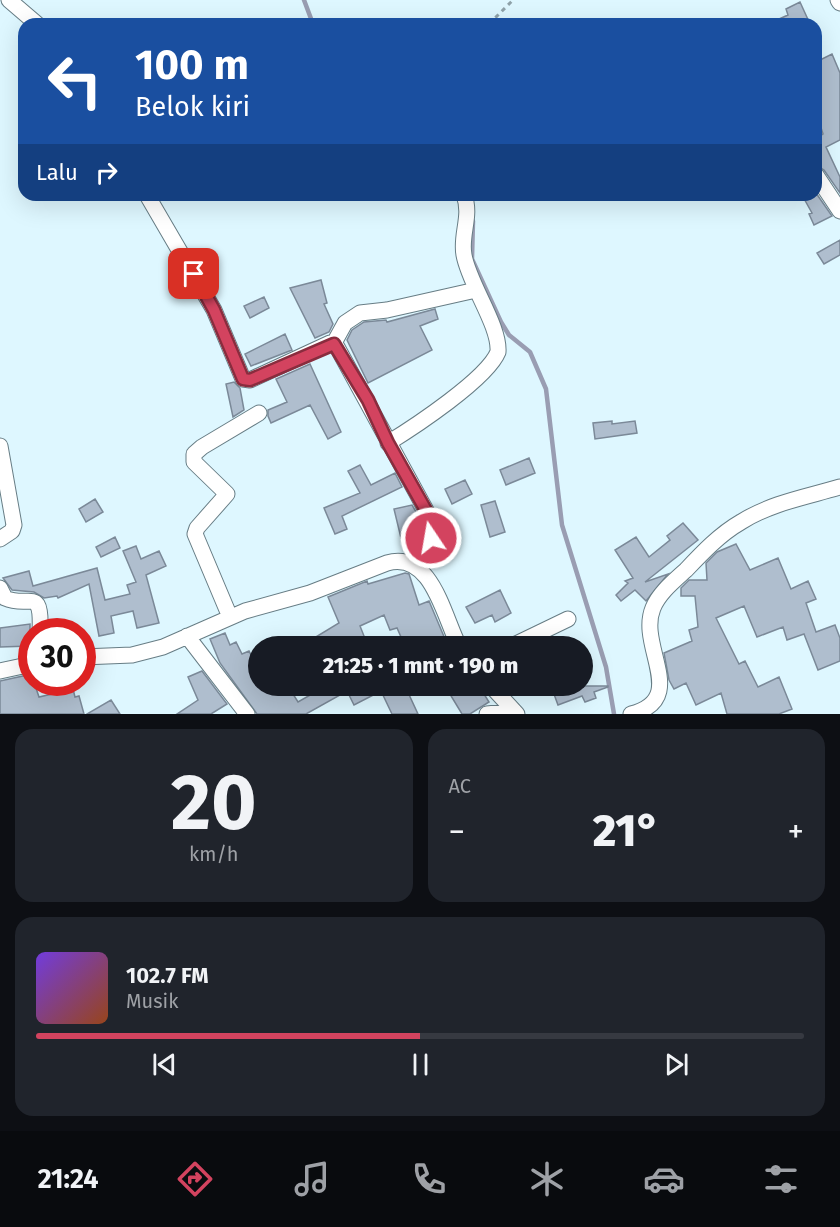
<!DOCTYPE html>
<html lang="id">
<head>
<meta charset="utf-8">
<style>
	body { margin:0; font-family:"Fira Sans",sans-serif; background:#20242c; color:#f1f3f6; height:100vh; display:flex; flex-direction:column; font-size:22px; white-space:nowrap }
	* { box-sizing:border-box; margin:0 }
	p { font-size:20px; color:#9ea1a6 }
	.icon { flex:none; width:33px; height:33px; fill:none; stroke:currentColor; stroke-width:2; stroke-linecap:round; stroke-linejoin:round }
	.map { position:relative; height:714px; overflow:hidden }
	.sheet { display:flex; flex-direction:column; gap:15px; padding:15px; background:#0d0f14; flex:1 }
	.sheet>* { flex:none }
	.top-card { position:absolute; left:18px; top:18px; width:804px; height:183px; border-radius:18px; box-shadow:0 6px 24px #0002; background:#1a4fa0; color:#fff; overflow:hidden }
	.speed { position:absolute; left:18px; top:618px; display:flex; gap:12px; font-size:30px; font-weight:700; text-align:center }
	.speed>* { display:grid; place-content:center; width:78px; height:78px; border-radius:50%; background:#171b24; box-shadow:0 6px 24px #0002; line-height:1 }
	.speed .limit { border:9px solid #d22; background:#fff; color:#111 }
	.pin { position:absolute; display:grid; place-items:center; width:51px; height:51px; color:#fff; margin:-26px; border-radius:12px; box-shadow:0 3px 9px #0006 }
	.me { position:absolute; width:66px; margin:-33px; rotate:348deg; stroke-linejoin:round; filter:drop-shadow(0 0 4px #0008) }
	.turn { display:flex; align-items:center; gap:21px; height:126px; padding:0 18px; font-size:27px }
	.turn .icon { width:78px; height:78px; stroke-width:2.5 }
	.turn b { display:block; font-size:42px; line-height:51px }
	.then { display:flex; align-items:center; height:57px; padding:0 18px; background:#0003; gap:12px; font-size:22px }
	.big { font-size:45px; font-weight:800; line-height:1.1 }
	.sheet .widget { flex:1; display:flex; flex-direction:column; justify-content:center; gap:9px; min-width:0; padding:0 21px; border-radius:18px; background:#20242c }
	.sheet .dial { align-items:center; gap:0 }
	.dial b { font-size:78px; line-height:1 }
	.song { display:flex; align-items:center; gap:18px }
	.cover { width:72px; height:72px; border-radius:9px; background:linear-gradient(135deg,hsl(260 70% 55%),hsl(20 70% 35%)) }
	.played { height:6px; border-radius:3px; background:linear-gradient(90deg,#d3435f 50%,#363941 50%) }
	.keys { display:flex; justify-content:space-around; direction:ltr }
	.heat { display:flex; justify-content:space-between; align-items:center; font-size:33px; direction:ltr }
	.sheet .tiles { flex:1; display:grid; gap:15px; grid-template-columns:1fr 1fr }
	.widget:last-child { grid-column:span 2 }
	.trip { position:absolute; left:248px; top:636px; width:345px; height:60px; border-radius:30px; background:#171b24; box-shadow:0 6px 24px #0002; font-weight:800; line-height:60px; text-align:center }
	.tab-bar { display:flex; height:96px; justify-content:space-around; align-items:center; background:#090b0e; color:#9ea1a6 }
	.tab-bar .icon { width:42px; height:42px }
	.tab-bar .current { color:#d3435f }
	.tab-bar b { font-size:27px; color:#f1f3f6 }
	.map>svg:first-child { display:block }
	.lines { fill:none; stroke-linecap:round; stroke-linejoin:round }
	.stream { stroke:#999db2; stroke-width:4.5 }
	.building { fill:#afbece; stroke:#7b8998; stroke-width:1.5 }
	.minor-casing { stroke:#677d85; stroke-width:17 }
	.path { stroke:#8fa2a9; stroke-width:3; stroke-dasharray:4.5 4.5; stroke-linecap:butt }
	.minor { stroke:#fff; stroke-width:15 }
	.route-casing { stroke:#892c3e; stroke-width:15 }
	.route { stroke:#d3435f; stroke-width:10 }
</style>
</head>
<body>
<div class="map">
<svg width="840" height="714" viewBox="0 0 840 714">
	<rect width="100%" height="100%" fill="#def7ff"/>
	<g class="lines">
		<path class="stream" d="M304 0 313 24
			M473 221 472 259 501 322 509 335 530 352 546 389 562 525 606 667 614 714"/>
	</g>
	<path class="building" d="M800 2 810 24H768L788 15 786 9Z
		M832 54 840 73V140L826 147 840 177V193L824 170 816 165V126L820 136 823 134 816 112V62Z
		M816 193 832 216 814 225 809 214 812 213 802 195H816Z
		M840 240V255L824 264 817 253Z
		M321 280 327 303 324 304 333 324 329 332 315 338 290 288Z
		M264 297 269 308 250 318 244 306Z
		M435 309 438 319 420 326 432 350 368 383 347 340 352 330 364 322 386 320 387 322Z
		M285 334 292 350 251 366 245 354Z
		M310 364 341 432 328 439 310 405 271 423 268 416V410L287 402 276 379Z
		M234 382 240 388 244 410 233 417 226 384Z
		M612 421V424L635 421 637 433 595 439 593 423Z
		M529 458 535 473 506 485 500 470Z
		M360 465 371 485 395 473 402 487 342 516 347 529 335 534 324 508 360 493 348 471Z
		M465 480 472 494 452 504 445 489Z
		M95 499 103 512 86 522 79 509Z
		M495 501 505 532 490 537 481 505Z
		M412 505 419 517 421 533 401 538 394 509Z
		M683 523 698 540 645 582 668 574 646 601 635 590 621 601 616 595 628 583 625 581 633 578 615 550 636 537 649 557 670 540 667 536Z
		M115 537 120 548 101 557 96 547Z
		M736 544 750 570 778 558 791 589 808 581 816 599 806 603 816 632 835 625 840 638V661L818 670 804 634 787 640 783 627 757 637 744 606 716 618 739 664 745 661 758 687 779 677 792 709 779 714H727L721 693 696 705 686 683 674 689 669 680 664 653 692 641 689 630 698 627 695 596H681V588L689 580H707L706 563 717 552Z
		M136 546 141 559 159 551 166 566 146 575 159 623 137 628 133 611 111 616 114 633 99 636 89 584 58 598 57 596 44 598 34 592 12 590 3 578 29 571 33 586 97 568 105 600 130 594 127 585 136 582 123 551Z
		M405 573 409 574 419 605 429 601 445 639 428 646H405L397 628 390 630 384 615 360 626 364 636 340 646H301L339 623 328 597 367 581 368 584Z
		M500 590 511 613 495 622 492 615 475 623 466 607Z
		M30 624V646L0 647V628Z
		M225 633 230 645 236 642 242 654 249 651 258 669V686H269L272 691 281 686H288L298 702 326 686H405L418 714H392L381 691 354 705 347 691 306 714H257L220 663 210 639Z
		M202 671 227 704 211 714H177L198 700 188 677Z
		M32 674V682H34L39 697 73 689 75 697 79 696 84 714H0V681Z
		M445 686H479L489 702 470 714H462Z
		M551 686H608V687L594 692 596 698 585 702 582 696 558 705Z
		M111 700 120 714H87Z"/>
	<g class="lines">
		<g class="minor-casing">
			<path id="minor" d="M9 0 37 24
				M838 0 840 3
				M816 175 840 211
				M147 195 214 310 243 379 250 380 330 343 337 347 428 514C434 541 431 545 412 563
				M334 343 345 323 360 313 387 310 476 290
				M388 443C414 427 487 379 498 352 500 326 469 284 464 255 460 235 472 216 464 195
				M0 446 14 525 12 531 0 539
				M0 588 5 598C30 609 42 585 40 632
				M230 617 195 534 197 528 227 494 194 462V454L202 447 259 413
				M187 636 247 714
				M512 646 568 619
				M82 657 132 655 163 647 245 611 310 593 387 563C432 550 444 618 459 646
				M0 671 32 664
				M491 686 517 714
				M487 714 514 711
				M631 714C690 699 637 646 653 608 659 593 674 581 686 570 702 553 720 534 741 522 771 503 806 497 840 487"/>
		</g>
		<path class="path" d="M489 24 513 0"/>
		<use href="#minor" class="minor"/>
	</g>
	<g class="lines">
		<g class="route-casing">
			<path id="route" d="M194 274 214 310 243 379 250 380 334 344 368 400 388 443 428 514 431 538"/>
		</g>
		<use href="#route" class="route"/>
	</g>
</svg>
<div class="speed"><div class="limit">30</div></div>
<div class="pin" style="left:194px;top:274px;background:#d93025"><svg class="icon" aria-label="arrive" viewBox="0 0 24 24"><path d="M6 21V4h12l-3 4 3 4H6"/></svg></div>
<svg class="me" style="left:431px;top:538px" viewBox="-20 -20 40 40"><circle r="17" fill="#d3435f" stroke="#fff" stroke-width="3"/><path d="M0-11L8 9 0 5-8 9z" fill="#fff"/></svg>
<div class="trip">21:25 · 1 mnt · 190 m</div>
<div class="top-card">
<div class="turn"><svg class="icon" aria-label="left" viewBox="0 0 24 24"><path d="M17 20v-9H6M10 6l-5 5 5 5"/></svg><div><b>100 m</b>Belok kiri</div></div>
<div class="then">Lalu<svg class="icon" aria-label="right" viewBox="0 0 24 24"><path d="M7 20v-9h11M14 6l5 5-5 5"/></svg></div>
</div>
</div>
<section class="sheet">
<div class="tiles">
<div class="widget dial"><b>20</b><p>km/h</p></div>
<div class="widget"><p>AC</p>
<div class="heat"><a>−</a><b class="big">21°</b><a>+</a></div>
</div>
<div class="widget">
<div class="song"><i class="cover"></i><div><b>102.7 FM</b><p>Musik</p></div></div>
<div class="played"></div>
<div class="keys"><svg class="icon" aria-label="previous" viewBox="0 0 24 24"><path d="M18 5L8 12l10 7zM5 5v14"/></svg><svg class="icon" aria-label="pause" viewBox="0 0 24 24"><path d="M8 5v14M16 5v14"/></svg><svg class="icon" aria-label="next" viewBox="0 0 24 24"><path d="M6 5l10 7-10 7zM19 5v14"/></svg></div>
</div>
</div>
</section>
<nav class="tab-bar">
<b>21:24</b>
<svg class="icon current" aria-label="directions" viewBox="0 0 24 24"><path d="M12 3l9 9-9 9-9-9zM9 14v-3h6M13 9l2 2-2 2"/></svg>
<svg class="icon" aria-label="music" viewBox="0 0 24 24"><path d="M9 18V5l10-2v13"/><circle cx="6" cy="18" r="3"/><circle cx="16" cy="16" r="3"/></svg>
<svg class="icon" aria-label="phone" viewBox="0 0 24 24"><path d="M5 4h4l2 5-3 2q2 4 5 5l2-3 5 2v4C11 20 4 13 5 4z"/></svg>
<svg class="icon" aria-label="climate" viewBox="0 0 24 24"><path d="M12 3v18M4 7l16 10M4 17L20 7"/></svg>
<svg class="icon" aria-label="car" viewBox="0 0 24 24"><path d="M5 17H2v-5l4-1 3-4h7l3 4 3 1v5h-3M9 17h6M6 11h13"/><circle cx="7" cy="17" r="2"/><circle cx="17" cy="17" r="2"/></svg>
<svg class="icon" aria-label="filters" viewBox="0 0 24 24"><path d="M4 7h16M4 17h16"/><circle cx="9" cy="7" r="2"/><circle cx="15" cy="17" r="2"/></svg>
</nav>
</body>
</html>
